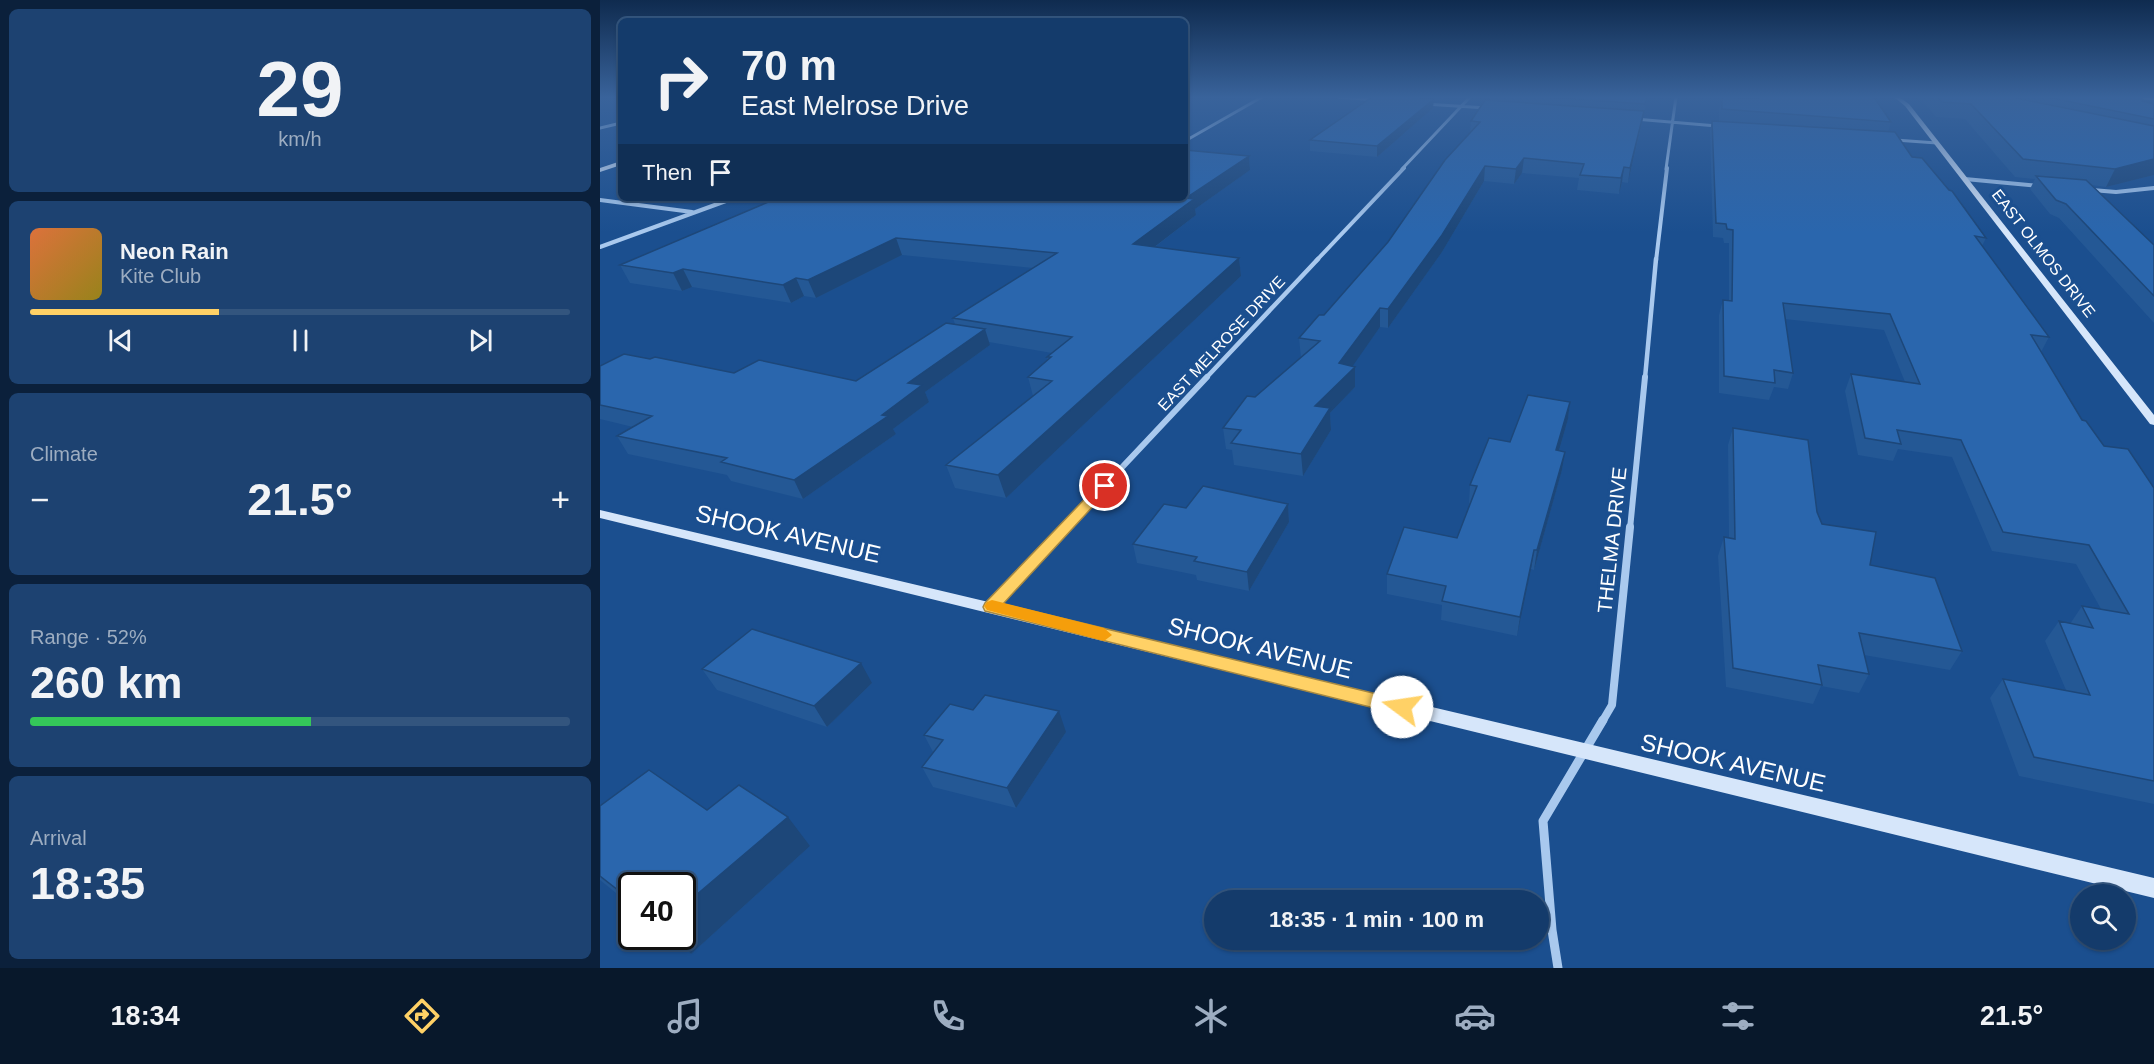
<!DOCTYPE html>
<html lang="en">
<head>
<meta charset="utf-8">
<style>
	body { margin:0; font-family:Helvetica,sans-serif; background:#1d4271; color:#f1f3f6; height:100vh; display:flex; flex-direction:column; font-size:22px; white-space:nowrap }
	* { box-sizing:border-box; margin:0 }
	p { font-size:20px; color:#9dadc1 }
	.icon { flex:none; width:33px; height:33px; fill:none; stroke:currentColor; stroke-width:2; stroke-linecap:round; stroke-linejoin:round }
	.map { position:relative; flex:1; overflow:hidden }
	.sheet { display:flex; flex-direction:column; gap:9px; padding:9px; background:#0b203b; width:600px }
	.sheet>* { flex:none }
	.hud { position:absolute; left:18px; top:18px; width:570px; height:183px; border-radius:9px; box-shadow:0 2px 4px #0004,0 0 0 2px #33557e; background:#143b6b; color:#f1f3f6; overflow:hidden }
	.fabs { position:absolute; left:1470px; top:884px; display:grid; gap:12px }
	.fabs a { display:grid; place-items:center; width:66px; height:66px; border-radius:50%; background:#143b6b; box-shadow:0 2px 4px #0004,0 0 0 2px #33557e; font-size:30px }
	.speed { position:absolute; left:18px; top:872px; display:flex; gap:12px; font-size:30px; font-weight:700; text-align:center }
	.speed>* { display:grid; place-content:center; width:78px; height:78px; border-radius:50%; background:#143b6b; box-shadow:0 2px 4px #0004,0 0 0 2px #33557e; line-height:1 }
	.speed .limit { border:3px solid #111; border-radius:9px; background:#fff; color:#111 }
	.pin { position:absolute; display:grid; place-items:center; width:51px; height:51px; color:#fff; margin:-26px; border:3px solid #fff; border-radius:50%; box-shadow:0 2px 6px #0007 }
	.me { position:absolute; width:66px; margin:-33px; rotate:284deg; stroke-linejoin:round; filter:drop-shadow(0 0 4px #0008) }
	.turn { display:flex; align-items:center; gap:21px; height:126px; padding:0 24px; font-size:27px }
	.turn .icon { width:78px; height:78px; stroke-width:2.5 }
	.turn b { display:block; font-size:42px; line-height:51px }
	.then { display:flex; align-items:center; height:57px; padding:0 24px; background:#0003; gap:12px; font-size:22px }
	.big { font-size:45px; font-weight:700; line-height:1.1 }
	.sheet .widget { flex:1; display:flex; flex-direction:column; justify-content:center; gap:9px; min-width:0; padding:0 21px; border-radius:9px; background:#1d4271 }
	.sheet .dial { align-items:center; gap:0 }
	.dial b { font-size:78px; line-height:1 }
	.song { display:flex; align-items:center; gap:18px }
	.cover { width:72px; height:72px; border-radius:9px; background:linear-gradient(135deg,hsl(20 70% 55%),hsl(50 70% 35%)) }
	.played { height:6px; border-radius:3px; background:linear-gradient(90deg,#ffd166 35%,#33557e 35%) }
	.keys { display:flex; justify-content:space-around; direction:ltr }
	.heat { display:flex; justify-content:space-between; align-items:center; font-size:33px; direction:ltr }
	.charge { height:9px; border-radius:4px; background:linear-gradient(90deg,#34c759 52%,#33557e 0) }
	.trip { position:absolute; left:604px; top:890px; width:345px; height:60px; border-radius:30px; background:#143b6b; box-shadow:0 2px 4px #0004,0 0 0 2px #33557e; font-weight:700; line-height:60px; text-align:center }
	.dock { display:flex; height:96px; justify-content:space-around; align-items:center; background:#08182b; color:#9dadc1 }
	.dock .icon { width:42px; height:42px }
	.dock .on { color:#ffd166 }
	.dock b { font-size:27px; color:#f1f3f6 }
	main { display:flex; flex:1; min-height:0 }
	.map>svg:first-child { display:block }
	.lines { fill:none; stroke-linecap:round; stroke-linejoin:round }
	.street-far5 { stroke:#a9c9ee; stroke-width:3 }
	.street-far4 { stroke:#a9c9ee; stroke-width:4 }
	.street-far3 { stroke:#a9c9ee; stroke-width:4.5 }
	.street-far2 { stroke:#a9c9ee; stroke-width:6 }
	.street-far1 { stroke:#a9c9ee; stroke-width:8 }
	.street { stroke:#a9c9ee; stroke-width:9 }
	.secondary { fill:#d6e6fa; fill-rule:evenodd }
	.wall { fill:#245895 }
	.shaded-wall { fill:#1d4779 }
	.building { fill:#2a66ad; stroke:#1d4779; stroke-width:1.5 }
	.route { fill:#ffd166; stroke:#a68842; stroke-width:1.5 }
	.slow { fill:#f59e0b }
	.labels { text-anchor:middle; stroke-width:6; stroke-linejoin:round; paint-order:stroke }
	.far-street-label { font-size:16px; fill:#fff; stroke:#1b4f8f }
	.street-label { font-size:20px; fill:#fff; stroke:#1b4f8f }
	.near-street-label { font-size:24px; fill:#fff; stroke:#1b4f8f }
</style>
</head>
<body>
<main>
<section class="sheet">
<div class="widget dial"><b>29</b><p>km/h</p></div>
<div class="widget">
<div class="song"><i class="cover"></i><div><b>Neon Rain</b><p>Kite Club</p></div></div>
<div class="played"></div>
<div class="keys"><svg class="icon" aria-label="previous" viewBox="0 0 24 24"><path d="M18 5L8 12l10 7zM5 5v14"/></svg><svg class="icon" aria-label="pause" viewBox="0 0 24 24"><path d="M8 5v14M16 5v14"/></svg><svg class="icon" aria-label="next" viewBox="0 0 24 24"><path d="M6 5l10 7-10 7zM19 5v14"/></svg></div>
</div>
<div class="widget"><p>Climate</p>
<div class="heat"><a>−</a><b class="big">21.5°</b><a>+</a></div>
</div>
<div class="widget"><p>Range · 52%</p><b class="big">260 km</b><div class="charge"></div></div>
<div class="widget"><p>Arrival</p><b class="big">18:35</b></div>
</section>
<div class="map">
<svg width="1554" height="968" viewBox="0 0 1554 968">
	<rect width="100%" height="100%" fill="#1b4f8f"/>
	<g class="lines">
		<path class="street-far5" d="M738 97 776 100
			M825 104 887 108
			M1035 119 1117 126
			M0 128 21 123
			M1295 140 1337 143
			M585 141 662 97
			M802 169 870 97
			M1066 169 1076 97"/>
		<path class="street-far4" d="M1365 179 1440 186
			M1492 190 1516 192 1554 188
			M0 200 92 212
			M0 247 134 198
			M716 261 804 168
			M1056 261 1067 168"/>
		<path class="street-far3" d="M606 378 718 259
			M1045 378 1056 259"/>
		<path class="street-far2" d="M464 529 607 377
			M1030 529 1045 377"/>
		<path class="street-far1" d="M391 607 466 527
			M1002 722 1012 705 1030 527"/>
		<path class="street" d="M958 968 952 930 943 821 1003 720"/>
		<path class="secondary" d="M1294 97H1299L1309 104 1554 415V425L1550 424 1305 106Z
			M1519 97 1554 98V100L1521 98Z
			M21 161V165L0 172V168Z
			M0 510 1554 878V898L0 518Z"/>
	</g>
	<path class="wall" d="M772 97H846L841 101H833V108L777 157 710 151V140Z
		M890 97H1048L1028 183 1022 182 1019 194 977 190 979 178 922 173 914 184 884 181 842 252 788 328 780 327 752 366 755 387 730 413 731 430 703 476 634 465 632 450 626 449 623 428 655 397 701 358 699 338 724 315 788 242 870 132 871 121 890 100Z
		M1122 97 1153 99V97H1274L1291 122 1288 132 1312 157 1386 238 1382 246 1449 337 1441 352 1482 420 1504 446 1554 488V804L1419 776 1390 698 1403 679 1466 690 1445 641 1459 621 1470 624 1482 606 1501 609 1476 564 1392 551 1352 457 1298 449 1293 461 1258 455 1245 391 1251 374 1305 382 1284 330 1185 319 1193 373 1188 389 1174 387 1169 400 1119 393V315L1123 300 1129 301V243H1124L1123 238 1113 237 1110 131 1112 121H1119V109Z
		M1319 97H1542V101L1554 104V175L1506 187 1492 185 1554 245V323L1459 218 1450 214 1430 189 1435 179 1415 177 1365 119 1336 117Z
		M649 156 650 170 595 209 596 215 555 247 639 258 641 276 406 498 355 488 346 465 433 396 428 377 448 360 447 357 452 353 389 342 390 345 325 392 329 402 293 429 296 434 203 499 131 481 127 475 28 454 17 436 33 427 0 419V366L50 359 134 373 256 381 355 324 353 318 433 268 302 255 216 298 204 296 191 303 92 287 82 291 30 283 20 265 174 200 173 198H585Z
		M970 402 968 419 959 451 965 452 962 470 934 570 931 569 917 636 841 620 842 605 787 594V574L857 538 870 504 869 503 870 485 910 442Z
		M1133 428 1217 512 1222 524 1270 565 1362 651 1350 670 1264 655 1269 674 1259 693 1221 686 1213 704 1126 687 1118 556 1124 537 1129 538 1128 445Z
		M688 504 689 522 649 591 597 580 596 575 537 563 533 544 586 508Z
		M102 669 272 683 227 727 117 690Z
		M466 732 416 808 333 787 322 767 333 752 324 735Z
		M0 806 107 810 210 846 91 954 69 936H82L32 885V906L0 880Z"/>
	<path class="shaded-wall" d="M834 99 833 108 777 157V146Z
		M1044 111 1041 124 1028 183 1030 168Z
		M649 156 650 170 595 209 596 215 536 261 533 244 586 198Z
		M924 158 922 173 914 184 916 169Z
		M1554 159V175L1506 187 1515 169Z
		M885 166 884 181 842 252 788 328V309Z
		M1024 167 1022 182 1019 194 1021 178Z
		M296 238 302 255 216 298 208 280Z
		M639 258 641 276 406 498 398 475Z
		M83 269 92 287 82 291 73 273Z
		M196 278 204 296 191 303 183 285Z
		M780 308V327L745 377 755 367V387L730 413 731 430 703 476 701 454 715 406 739 363Z
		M385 329 390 345 325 392 329 402 293 429 296 434 203 499 194 480 282 415 308 383Z
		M970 402 968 419 954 468 956 450Z
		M965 452 962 470 934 570 937 550Z
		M688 504 689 522 649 591 647 572Z
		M934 550 931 569 917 636 920 617Z
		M261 663 272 683 227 727 214 706Z
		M459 711 466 732 416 808 407 788Z
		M188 817 210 846 91 954 73 936H82V907Z"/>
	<path class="building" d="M772 97H810L834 99 777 146 710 140Z
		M944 97H1047L1045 104Z
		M1122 97 1158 99 1157 97H1274L1291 122 1122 109Z
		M1337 97H1411L1554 126V159L1515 169 1423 159 1371 104 1342 102Z
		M1447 97H1542V101L1554 104V119Z
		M885 100 1044 111 1030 168 1024 167 1021 178 980 175 984 164 924 158 916 169 885 166 842 235 788 309 780 308 739 363 755 367 715 406 730 408 701 454 631 443 641 430 623 428 647 396 655 397 720 341 699 338 719 315H724L788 242 845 160 880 122 871 121Z
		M1112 121 1295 132 1312 157 1322 158 1349 190 1352 191 1386 238 1375 236 1449 337 1431 335 1482 420 1486 421 1504 446 1528 449 1554 488V781L1434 757 1403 679 1490 695 1459 621 1493 628 1482 606 1529 614 1489 545 1403 532 1361 440 1297 430 1301 444 1265 438 1251 374 1320 384 1290 314 1183 303 1193 373 1174 370 1175 383 1124 376 1123 300 1132 301 1133 230 1127 229 1126 224 1116 223Z
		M585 150 649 156 586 198 594 199 533 244 639 258 398 475 346 465 452 381 428 377 451 357H447L472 337 353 318 457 253 296 238 208 280 196 278 183 285 83 269 73 273 20 265 178 198H177H585Z
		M1436 176 1486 180 1554 245V296L1466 204 1456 200Z
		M346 323 385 329 308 383 322 385 282 415 288 416 194 480 121 462 127 458 17 436 52 416 0 405V366L24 354 50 359 55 357 134 373 159 360 256 381Z
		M928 395 970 402 956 450 965 452 937 550H934L920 617 842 601 846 586 787 574 804 527 857 538 877 486 870 485 889 438 910 442Z
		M1133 428 1208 440 1217 512 1222 524 1276 532 1270 565 1335 578 1362 651 1259 633 1269 674 1218 665 1222 685 1133 668 1124 537 1135 539Z
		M603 486 688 504 647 572 594 561 597 557 533 544 564 504 586 508Z
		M152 629 261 663 214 706 102 669Z
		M385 695 459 711 407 788 322 767 343 740 324 735 350 704 373 710Z
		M49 770 107 810 139 785 188 817 82 907V885H32V901L0 876V806Z"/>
	<linearGradient id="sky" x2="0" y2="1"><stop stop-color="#0f2b4f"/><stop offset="0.42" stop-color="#39639b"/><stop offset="1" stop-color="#39639b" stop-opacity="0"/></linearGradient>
	<rect width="1554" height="232" fill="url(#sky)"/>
	<path class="route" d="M505 482 509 483V489L403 604 802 700 808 702 811 707 808 713 802 715 385 611 383 607 385 603 500 483Z"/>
	<path class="slow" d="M392 600 504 628 512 635 504 641 387 610 384 606 387 602Z"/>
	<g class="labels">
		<g class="far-street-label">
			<text transform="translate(1444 253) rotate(52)" y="6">EAST OLMOS DRIVE</text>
			<text transform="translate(621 343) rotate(-47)" y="6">EAST MELROSE DRIVE</text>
		</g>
		<g class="street-label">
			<text transform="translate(1012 540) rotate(-84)" y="7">THELMA DRIVE</text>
		</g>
		<g class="near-street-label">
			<text transform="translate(188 534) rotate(13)" y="8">SHOOK AVENUE</text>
			<text transform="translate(660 648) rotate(14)" y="8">SHOOK AVENUE</text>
			<text transform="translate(1133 763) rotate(13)" y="8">SHOOK AVENUE</text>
		</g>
	</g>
</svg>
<div class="fabs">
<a><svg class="icon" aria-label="search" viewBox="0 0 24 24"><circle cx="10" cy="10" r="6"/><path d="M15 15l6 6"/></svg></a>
</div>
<div class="speed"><div class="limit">40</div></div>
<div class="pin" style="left:505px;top:486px;background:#d93025"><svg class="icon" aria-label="arrive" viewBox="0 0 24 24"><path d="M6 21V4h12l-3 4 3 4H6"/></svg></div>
<svg class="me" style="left:802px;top:707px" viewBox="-20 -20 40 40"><circle r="19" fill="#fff"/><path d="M0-13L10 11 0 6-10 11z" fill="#ffd166"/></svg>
<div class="trip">18:35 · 1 min · 100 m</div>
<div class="hud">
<div class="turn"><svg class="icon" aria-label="right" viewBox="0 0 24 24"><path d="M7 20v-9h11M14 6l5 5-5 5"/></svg><div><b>70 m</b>East Melrose Drive</div></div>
<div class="then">Then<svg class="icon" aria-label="arrive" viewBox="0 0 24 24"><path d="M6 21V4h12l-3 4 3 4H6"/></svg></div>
</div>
</div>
</main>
<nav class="dock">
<b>18:34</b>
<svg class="icon on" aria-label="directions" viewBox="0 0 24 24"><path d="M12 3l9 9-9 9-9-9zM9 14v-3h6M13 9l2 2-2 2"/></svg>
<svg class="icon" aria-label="music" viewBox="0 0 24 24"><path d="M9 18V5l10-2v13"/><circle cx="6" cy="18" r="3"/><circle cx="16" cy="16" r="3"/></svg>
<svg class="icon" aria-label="phone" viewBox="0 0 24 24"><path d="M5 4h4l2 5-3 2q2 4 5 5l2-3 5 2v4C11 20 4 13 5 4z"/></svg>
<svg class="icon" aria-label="climate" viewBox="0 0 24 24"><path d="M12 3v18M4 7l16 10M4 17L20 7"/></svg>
<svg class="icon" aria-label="car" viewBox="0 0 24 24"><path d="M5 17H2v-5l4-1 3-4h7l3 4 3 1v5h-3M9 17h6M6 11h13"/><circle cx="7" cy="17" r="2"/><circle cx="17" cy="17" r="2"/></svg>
<svg class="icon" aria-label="filters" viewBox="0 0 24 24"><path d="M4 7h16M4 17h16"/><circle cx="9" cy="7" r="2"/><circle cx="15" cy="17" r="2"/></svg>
<b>21.5°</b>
</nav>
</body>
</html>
